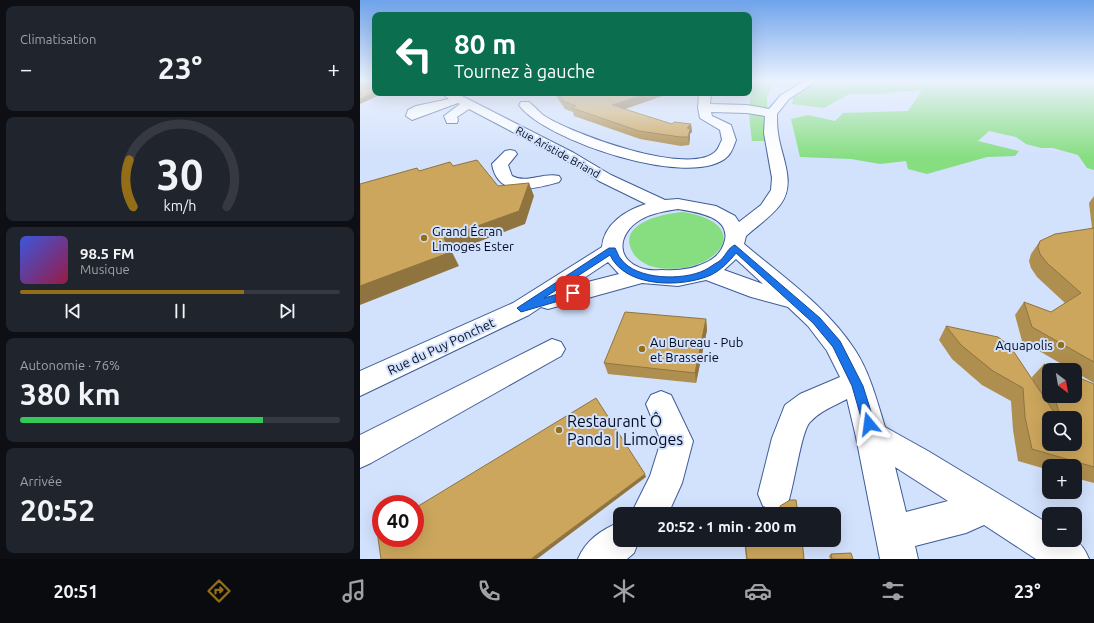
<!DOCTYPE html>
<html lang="fr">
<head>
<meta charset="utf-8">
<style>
	body { margin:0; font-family:Ubuntu,sans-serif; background:#20242c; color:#f1f3f6; height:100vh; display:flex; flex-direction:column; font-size:15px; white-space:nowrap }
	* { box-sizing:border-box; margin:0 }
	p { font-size:13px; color:#9ea1a6 }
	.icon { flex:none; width:22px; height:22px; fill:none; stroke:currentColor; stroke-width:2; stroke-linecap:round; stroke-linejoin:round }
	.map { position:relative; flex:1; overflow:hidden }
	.sheet { display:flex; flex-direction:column; gap:6px; padding:6px; background:#0d0f14; width:360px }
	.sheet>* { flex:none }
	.banner { position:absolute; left:12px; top:12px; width:380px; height:84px; border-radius:8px; box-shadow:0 4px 16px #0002; background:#0b6e4f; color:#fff; overflow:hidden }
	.needle { width:26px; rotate:149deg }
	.fabs { position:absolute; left:682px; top:363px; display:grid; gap:8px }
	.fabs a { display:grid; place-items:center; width:40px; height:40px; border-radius:8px; background:#171b24; box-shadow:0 4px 16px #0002; font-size:20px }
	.speed { position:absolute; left:12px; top:495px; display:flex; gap:8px; font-size:20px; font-weight:700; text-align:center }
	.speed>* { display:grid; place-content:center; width:52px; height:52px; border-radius:50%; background:#171b24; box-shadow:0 4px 16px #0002; line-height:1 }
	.speed .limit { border:6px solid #d22; background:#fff; color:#111 }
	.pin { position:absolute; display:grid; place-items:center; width:34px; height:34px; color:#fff; margin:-17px; border-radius:8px; box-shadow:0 2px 6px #0006 }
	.me { position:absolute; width:44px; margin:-22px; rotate:344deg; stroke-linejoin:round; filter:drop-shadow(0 0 3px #0008) }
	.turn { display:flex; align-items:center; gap:14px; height:84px; padding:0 16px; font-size:18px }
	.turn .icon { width:52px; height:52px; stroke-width:2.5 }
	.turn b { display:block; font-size:28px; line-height:34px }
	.big { font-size:30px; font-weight:700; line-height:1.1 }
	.sheet .card { flex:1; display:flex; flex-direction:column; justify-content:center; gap:6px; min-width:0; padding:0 14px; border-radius:8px; background:#20242c }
	.sheet .dial { align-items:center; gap:0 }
	.dial svg { height:104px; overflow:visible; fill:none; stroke:#363941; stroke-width:7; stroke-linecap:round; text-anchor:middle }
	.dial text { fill:#f1f3f6; stroke:none }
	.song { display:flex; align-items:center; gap:12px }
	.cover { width:48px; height:48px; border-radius:6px; background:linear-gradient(135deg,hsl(230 70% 55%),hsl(340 70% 35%)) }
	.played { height:4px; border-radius:2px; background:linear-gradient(90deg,#946e17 70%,#363941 70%) }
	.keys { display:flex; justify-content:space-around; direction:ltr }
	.heat { display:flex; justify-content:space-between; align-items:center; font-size:22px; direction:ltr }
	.charge { height:6px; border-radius:3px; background:linear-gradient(90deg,#34c759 76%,#363941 0) }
	.trip { position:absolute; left:253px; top:507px; width:228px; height:40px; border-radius:8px; background:#171b24; box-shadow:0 4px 16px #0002; font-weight:700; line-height:40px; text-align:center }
	.dock { display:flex; height:64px; justify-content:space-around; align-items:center; background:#090b0e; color:#9ea1a6 }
	.dock .icon { width:28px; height:28px }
	.dock .active { color:#946e17 }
	.dock b { font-size:18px; color:#f1f3f6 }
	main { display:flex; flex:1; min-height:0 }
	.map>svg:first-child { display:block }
	.green { fill:#86de81 }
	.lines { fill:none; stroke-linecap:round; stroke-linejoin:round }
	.minor-casing { stroke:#3e5c98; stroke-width:2 }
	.minor { fill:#fff; fill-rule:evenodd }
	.wall { fill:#af8f4f; fill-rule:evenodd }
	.shaded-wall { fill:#8f7440 }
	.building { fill:#cca65c; stroke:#8f7440 }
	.route { fill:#1a73e8; stroke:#114b97 }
	.poi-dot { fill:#946e17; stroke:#d2e1fc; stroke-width:1.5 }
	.labels { text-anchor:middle; stroke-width:4; stroke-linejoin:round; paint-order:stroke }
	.far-street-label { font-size:11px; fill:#030c23; stroke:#d2e1fc }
	.poi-label { font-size:13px; fill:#030c23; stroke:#d2e1fc; text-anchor:start }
	.street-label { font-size:13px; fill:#030c23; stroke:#d2e1fc }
	.near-poi-label { font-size:16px; fill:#030c23; stroke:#d2e1fc; text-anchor:start }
</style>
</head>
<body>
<main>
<section class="sheet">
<div class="card"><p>Climatisation</p>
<div class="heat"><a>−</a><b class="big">23°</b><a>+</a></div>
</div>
<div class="card dial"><svg viewBox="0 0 100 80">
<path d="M14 69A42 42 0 1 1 86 69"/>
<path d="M14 69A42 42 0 0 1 11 33" stroke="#946e17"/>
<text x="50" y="56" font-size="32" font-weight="700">30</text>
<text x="50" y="72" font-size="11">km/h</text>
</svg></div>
<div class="card">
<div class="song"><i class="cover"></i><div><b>98.5 FM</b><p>Musique</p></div></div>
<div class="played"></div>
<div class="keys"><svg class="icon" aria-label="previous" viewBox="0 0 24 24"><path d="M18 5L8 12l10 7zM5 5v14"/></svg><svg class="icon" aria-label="pause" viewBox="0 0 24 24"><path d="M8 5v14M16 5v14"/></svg><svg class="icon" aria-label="next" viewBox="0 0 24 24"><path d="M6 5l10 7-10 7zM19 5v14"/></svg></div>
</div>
<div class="card"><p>Autonomie · 76%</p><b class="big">380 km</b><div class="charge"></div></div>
<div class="card"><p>Arrivée</p><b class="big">20:52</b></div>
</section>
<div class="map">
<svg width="734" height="559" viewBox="0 0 734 559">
	<rect width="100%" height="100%" fill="#d2e1fc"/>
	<path class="green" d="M397 80H414L407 98 408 141H392C389 117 386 102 397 80Z
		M437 80H734V170L727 168 718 155 693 148H681L666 144 656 137 629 131 618 141 659 151 655 156 627 157 567 174 548 169 546 161 520 164 491 159 440 157 431 119 448 115 475 121 483 113 548 111 562 90 517 94H489L464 108 432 104Z
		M323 212C403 225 350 282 290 266 283 263 275 258 272 251 257 223 305 213 323 212Z"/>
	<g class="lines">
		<g class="minor-casing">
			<path id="minor" d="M446 80H458L429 99 417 114C417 120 417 127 418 133 421 157 437 183 420 205 411 217 397 226 386 236L384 244C423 277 467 307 495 350 510 373 517 401 525 427L568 451 689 524V540C712 540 719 535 729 559H676L624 525 606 533 555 546 558 559H520L496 437 487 399C474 406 460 411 450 422 441 431 434 488 427 506L415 511 403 506 398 494 412 438 425 405 440 394 480 377 467 351 448 326 428 307 391 297 346 280 318 286 282 283 188 309 181 307 169 315 0 396V371L153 303 242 247C244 224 266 210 286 204L239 181 204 159 109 109 97 117 98 120 97 123H87L84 116 100 104 98 103 52 120 46 116 48 110 56 106 89 99 81 93H96L214 153 251 175 305 200 318 199 356 206 375 216 379 222 401 205 411 190 412 178 404 133 405 116 387 113 351 112 352 116 371 125 376 140C374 145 372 152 368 156 334 191 183 140 159 105L161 102H169C174 106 178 111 183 115 209 133 331 178 356 151 359 148 360 143 362 140L360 130 340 118 338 108 339 93H351L350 104 387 105 409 109 421 95ZM318 209C335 212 370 216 365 240 363 249 358 256 349 261 334 269 320 271 302 270 296 270 290 271 284 269 255 261 257 234 280 220 292 213 305 211 318 209ZM376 259 403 284 364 270ZM248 262 259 274 212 286ZM535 467 588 501 546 512Z
				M150 150 155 151 157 154 148 165 152 176C167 184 183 172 199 176L201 179 199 182C174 189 138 199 132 164L145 151Z
				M192 339 201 342 205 349 201 356 11 463 0 468V435Z
				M301 391 311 395 333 441 322 483 308 514H271L290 476 301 441 286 404 291 395Z
				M260 522V540H279L274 553 267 559H218C226 540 241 530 260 522Z"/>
		</g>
		<use href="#minor" class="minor"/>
	</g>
	<path class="wall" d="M194 93H311L265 109 312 124H331L332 132 330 134V138L329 145 321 146 280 139 214 116 213 112 205 109Z
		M734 196V383L715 372V370H712L662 341 655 315 664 302 691 312 705 303 677 277 671 268 669 261 671 254 680 241 732 228 729 203Z
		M346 319 347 330 336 383 248 374 244 363Z
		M586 326 673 381 672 377 684 364 689 370V396H715L734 384V483L715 478V466H689V470L658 461 653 430 651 401 622 385 592 359 579 340ZM689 418H715L689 444Z
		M420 506 438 514H419L418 511Z
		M384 540H442L444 559H386Z
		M471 554 493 559H470L469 556Z"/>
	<path class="shaded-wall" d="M15 92V93H24L0 104V99Z
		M289 93H311L253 113 252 105Z
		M331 124 332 132 330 134V138L329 145 327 128Z
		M169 183 174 196 165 224 92 252 99 266 0 305V286L84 238Z
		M346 319 347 330 336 383 335 373Z
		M285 474 286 477 177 559H171Z"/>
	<path class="building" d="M0 80H15V92L0 99Z
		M198 93H289L252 105 312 124 314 122 331 124 327 128 330 129 328 137H320L279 131 212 108 216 106 203 101Z
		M117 160 138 186 169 183 159 211 84 238 91 252 0 286V184L57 168 59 171 90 162 93 166Z
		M734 228V362L672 327 664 302 691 312 721 293 687 263 680 254 678 247 680 241 695 234Z
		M265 312 346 319 335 373 244 363Z
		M586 326 638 337 650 346 698 418H689V444H715V418H701L694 396H715V376L734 384V467L672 449 665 417 663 388 633 371 601 345Z
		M684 364 699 370H689V379Z
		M236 398 285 474 171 559H21L17 531 21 529V538H55V508Z
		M430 500H436L438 514H421L420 506Z
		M385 540H442L444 559H387Z
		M491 553 493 559H472L471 554Z"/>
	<linearGradient id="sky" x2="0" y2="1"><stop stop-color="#6ea3eb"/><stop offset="0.51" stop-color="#ebf2fe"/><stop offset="1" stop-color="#ebf2fe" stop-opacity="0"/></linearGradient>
	<rect width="734" height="158" fill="url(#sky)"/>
	<path class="route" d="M375 245 460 318 480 341 503 386 515 424 513 428 509 430 504 428 492 386 473 347 453 323 376 253C369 262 361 270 351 275 322 288 265 288 250 255L184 298 213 290 218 293 216 296 161 312 157 308 249 248H255C257 251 258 256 261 259 276 280 323 281 345 270 349 268 354 264 358 262 365 258 368 247 375 245Z"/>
	<g class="poi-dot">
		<circle cx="64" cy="238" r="4"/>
		<circle cx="701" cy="345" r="4"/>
		<circle cx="282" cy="349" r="4"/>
		<circle cx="199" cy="430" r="4"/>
	</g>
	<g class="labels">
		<g class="far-street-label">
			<text transform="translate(198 152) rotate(29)" y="4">Rue Aristide Briand</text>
		</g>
		<g class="poi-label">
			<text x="72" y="236">Grand Écran<tspan x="72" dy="15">Limoges Ester</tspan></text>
			<text x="290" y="347">Au Bureau - Pub<tspan x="290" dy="15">et Brasserie</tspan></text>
			<text x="693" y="350" text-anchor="end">Aquapolis</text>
		</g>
		<g class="street-label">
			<text transform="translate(81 346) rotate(-25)" y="5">Rue du Puy Ponchet</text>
		</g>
		<g class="near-poi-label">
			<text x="207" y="427">Restaurant Ô<tspan x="207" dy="18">Panda | Limoges</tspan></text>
		</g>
	</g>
</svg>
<div class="fabs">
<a><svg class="needle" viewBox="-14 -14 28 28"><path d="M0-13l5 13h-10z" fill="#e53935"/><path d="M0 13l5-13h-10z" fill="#9ea1a6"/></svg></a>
<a><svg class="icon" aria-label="search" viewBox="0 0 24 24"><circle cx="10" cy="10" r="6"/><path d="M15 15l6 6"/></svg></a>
<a>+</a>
<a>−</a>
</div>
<div class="speed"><div class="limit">40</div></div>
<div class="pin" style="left:213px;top:293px;background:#d93025"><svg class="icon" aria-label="arrive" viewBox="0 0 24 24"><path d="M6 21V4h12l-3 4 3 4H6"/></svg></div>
<svg class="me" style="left:509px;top:424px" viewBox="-20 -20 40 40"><path d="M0-17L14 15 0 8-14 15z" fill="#1a73e8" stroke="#fff" stroke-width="4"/></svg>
<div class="trip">20:52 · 1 min · 200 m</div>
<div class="banner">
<div class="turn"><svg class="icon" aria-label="left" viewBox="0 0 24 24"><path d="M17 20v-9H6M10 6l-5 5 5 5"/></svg><div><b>80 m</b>Tournez à gauche</div></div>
</div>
</div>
</main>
<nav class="dock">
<b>20:51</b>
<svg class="icon active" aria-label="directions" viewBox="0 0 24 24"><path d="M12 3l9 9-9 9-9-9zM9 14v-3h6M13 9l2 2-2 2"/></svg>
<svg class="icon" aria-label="music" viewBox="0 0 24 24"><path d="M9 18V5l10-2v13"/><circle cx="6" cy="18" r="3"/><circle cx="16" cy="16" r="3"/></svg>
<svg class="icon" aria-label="phone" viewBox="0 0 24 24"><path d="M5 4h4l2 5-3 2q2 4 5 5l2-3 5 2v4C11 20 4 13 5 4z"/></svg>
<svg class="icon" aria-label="climate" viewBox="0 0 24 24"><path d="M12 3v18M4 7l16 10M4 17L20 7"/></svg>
<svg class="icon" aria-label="car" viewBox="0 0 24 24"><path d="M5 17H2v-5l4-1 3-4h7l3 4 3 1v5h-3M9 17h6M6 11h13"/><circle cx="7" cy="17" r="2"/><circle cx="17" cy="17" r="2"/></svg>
<svg class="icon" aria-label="filters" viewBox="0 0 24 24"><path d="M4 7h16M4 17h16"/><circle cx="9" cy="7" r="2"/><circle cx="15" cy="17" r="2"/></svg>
<b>23°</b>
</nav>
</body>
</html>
